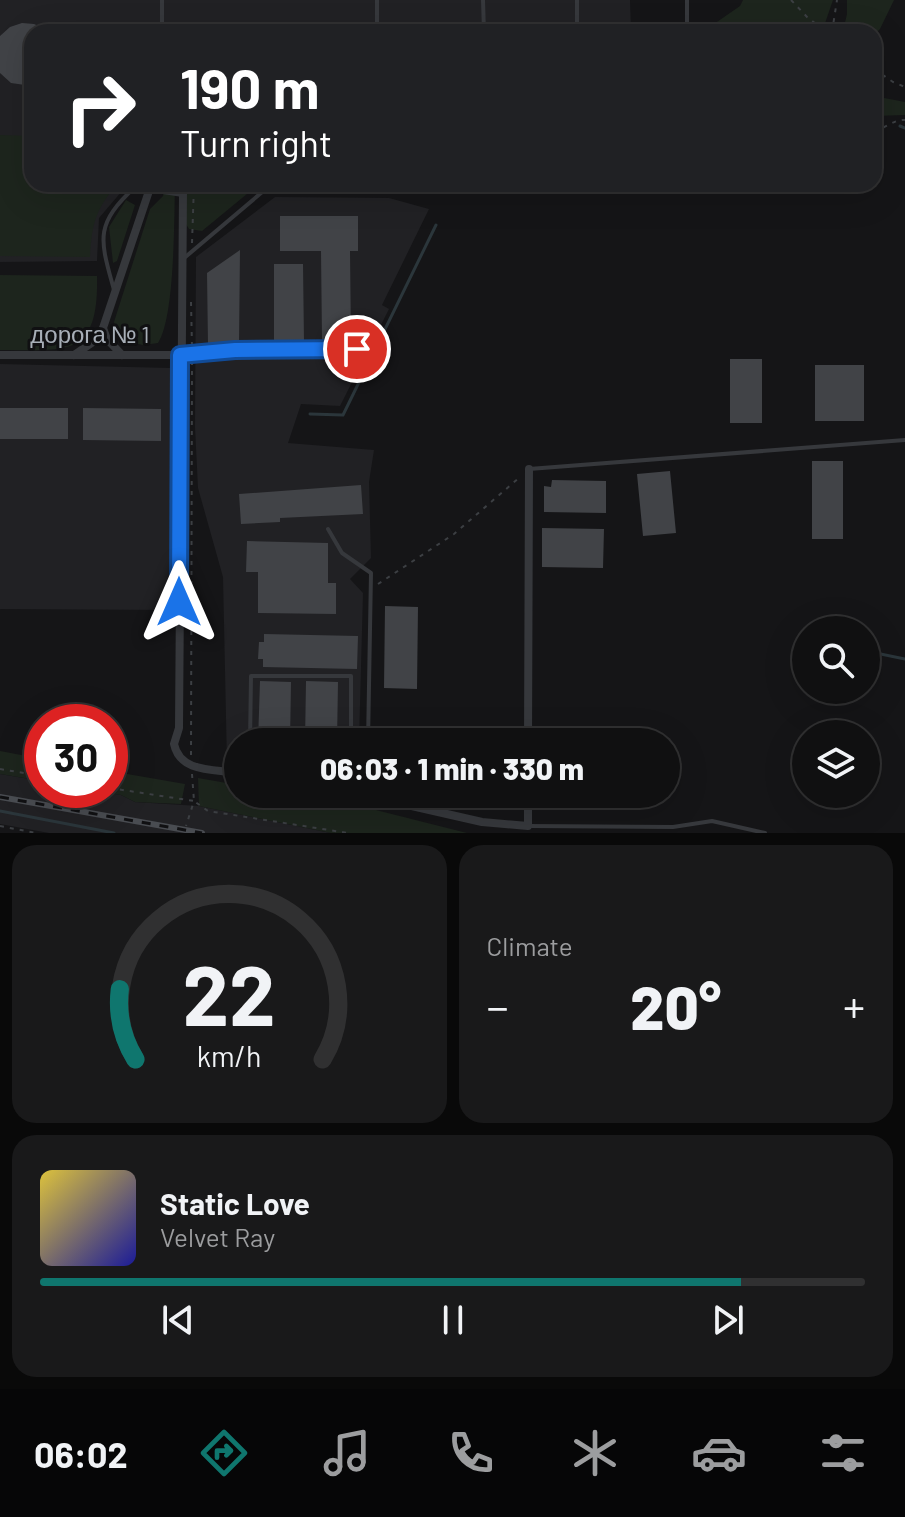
<!DOCTYPE html>
<html lang="en">
<head>
<meta charset="utf-8">
<style>
	body { margin:0; font-family:Barlow,sans-serif; background:#19191a; color:#f1f3f6; height:100vh; display:flex; flex-direction:column; font-size:30px; white-space:nowrap }
	* { box-sizing:border-box; margin:0 }
	p { font-size:26px; color:#9c9d9f }
	.icon { flex:none; width:44px; height:44px; fill:none; stroke:currentColor; stroke-width:2; stroke-linecap:round; stroke-linejoin:round }
	.map { position:relative; height:833px; overflow:hidden }
	.details { display:flex; flex-direction:column; gap:12px; padding:12px; background:#090909; flex:1 }
	.details>* { flex:none }
	.guide { position:absolute; left:24px; top:24px; width:858px; height:168px; border-radius:24px; box-shadow:0 8px 32px #0002,0 0 0 2px #303031; background:#202124; color:#fff; overflow:hidden }
	.buttons { position:absolute; left:792px; top:616px; display:grid; gap:16px }
	.buttons a { display:grid; place-items:center; width:88px; height:88px; border-radius:50%; background:#101011; box-shadow:0 8px 32px #0002,0 0 0 2px #303031; font-size:40px }
	.speed { position:absolute; left:24px; top:704px; display:flex; gap:16px; font-size:40px; font-weight:700; text-align:center }
	.speed>* { display:grid; place-content:center; width:104px; height:104px; border-radius:50%; background:#101011; box-shadow:0 8px 32px #0002,0 0 0 2px #303031; line-height:1 }
	.speed .limit { border:12px solid #d22; background:#fff; color:#111 }
	.pin { position:absolute; display:grid; place-items:center; width:68px; height:68px; color:#fff; margin:-34px; border:4px solid #fff; border-radius:50%; box-shadow:0 2px 8px #0007 }
	.me { position:absolute; width:88px; margin:-44px; rotate:0deg; stroke-linejoin:round; filter:drop-shadow(0 0 6px #0008) }
	.turn { display:flex; align-items:center; gap:28px; height:168px; padding:0 24px; font-size:36px }
	.turn .icon { width:104px; height:104px; stroke-width:2.5 }
	.turn b { display:block; font-size:56px; line-height:68px }
	.big { font-size:60px; font-weight:800; line-height:1.1 }
	.details .tile { flex:1; display:flex; flex-direction:column; justify-content:center; gap:12px; min-width:0; padding:0 28px; border-radius:24px; background:#19191a }
	.details .dial { align-items:center; gap:0 }
	.dial svg { height:208px; overflow:visible; fill:none; stroke:#303031; stroke-width:7; stroke-linecap:round; text-anchor:middle }
	.dial text { fill:#f1f3f6; stroke:none }
	.song { display:flex; align-items:center; gap:24px }
	.cover { width:96px; height:96px; border-radius:12px; background:linear-gradient(135deg,hsl(50 70% 55%),hsl(240 70% 35%)) }
	.played { height:8px; border-radius:4px; background:linear-gradient(90deg,#0f766e 85%,#303031 85%) }
	.keys { display:flex; justify-content:space-around; direction:ltr }
	.heat { display:flex; justify-content:space-between; align-items:center; font-size:44px; direction:ltr }
	.details .tiles { flex:1; display:grid; gap:12px; grid-template-columns:1fr 1fr }
	.tile:last-child { grid-column:span 2 }
	.trip { position:absolute; left:224px; top:728px; width:456px; height:80px; border-radius:40px; background:#101011; box-shadow:0 8px 32px #0002,0 0 0 2px #303031; font-weight:800; line-height:80px; text-align:center }
	.dock { display:flex; height:128px; justify-content:space-around; align-items:center; background:#060607; color:#9c9d9f }
	.dock .icon { width:56px; height:56px }
	.dock .selected { color:#0f766e }
	.dock b { font-size:36px; color:#f1f3f6 }
	.map>svg:first-child { display:block }
	.built { fill:#212124 }
	.green { fill:#1d251d }
	.lines { fill:none; stroke-linecap:round; stroke-linejoin:round }
	.stream { stroke:#2b363b; stroke-width:3 }
	.building { fill:#414347 }
	.path { stroke:#3c3f43; stroke-width:2; stroke-dasharray:4 6; stroke-linecap:butt }
	.service { stroke:#36383c; stroke-width:4 }
	.minor { stroke:#36383c; stroke-width:8 }
	.rail-casing { stroke:#494c51; stroke-width:6 }
	.rail { stroke:#101012; stroke-width:3; stroke-dasharray:9; stroke-linecap:butt }
	.route-casing { stroke:#114b97; stroke-width:20 }
	.route { stroke:#1a73e8; stroke-width:14 }
	.labels { text-anchor:middle; stroke-width:6; stroke-linejoin:round; paint-order:stroke }
	.street-label { font-size:24px; fill:#a7aeb7; stroke:#101012 }
</style>
</head>
<body>
<div class="map">
<svg width="905" height="833" viewBox="0 0 905 833">
	<rect width="100%" height="100%" fill="#151517"/>
	<path class="built" d="M0 0H630L631 32H32V184H128L99 218 97 261 0 262Z
		M275 197 389 198 429 209 382 305 389 309 340 406 301 404 288 443 374 450 369 482 371 558 350 579 363 593 359 742H238V766L227 764 223 577 198 488 195 427 196 257Z
		M0 364 171 368V610L0 609Z
		M0 774 42 781V790H90L121 795 135 802 199 806 331 833H49L0 824Z"/>
	<path class="green" d="M743 0H833L822 32H713L714 24 740 6Z
		M847 0H894L880 29 874 35V32L843 31 847 14Z
		M874 96 905 102V115L874 116Z
		M0 135 32 136V184H117C95 211 92 223 90 257L0 256Z
		M165 184H175C174 220 175 317 158 343L143 345 119 340 114 322 150 209 163 196Z
		M187 184H259L202 231 189 229 186 224Z
		M126 200 135 205 117 261 113 263 109 227Z
		M0 275 97 276C99 359 67 350 0 350Z
		M0 751 42 759V781L0 774Z
		M110 771 185 784 181 804 135 802 121 795 90 790H110Z
		M198 778 238 785V794H291L360 806 467 833H331L199 806Z"/>
	<g class="lines">
		<path class="stream" d="M900 126 905 128
			M310 414 343 415 436 225
			M866 651 905 659
			M0 811 114 833"/>
	</g>
	<path class="building" d="M22 23 34 24 52 32H32V86L11 83 0 73V36L10 27Z
		M185 23 341 24 340 32H185Z
		M280 216H358V251H350L351 340H322L321 251H280Z
		M240 250 239 345H208L207 273Z
		M274 264H303L304 342H274Z
		M730 359H762V423H730Z
		M815 365H864V421H815Z
		M0 408H68V439H0Z
		M83 408 161 409V441L83 440Z
		M812 461H843V539H812Z
		M670 471 676 533 643 536 637 474Z
		M552 480 606 481V513L544 512V486L551 487Z
		M361 485 363 514 280 518V522L241 524 239 494Z
		M542 528 604 529 603 568 542 567Z
		M247 541 328 543V583H336V614L258 613V572H246Z
		M385 606 418 607 417 689 384 688Z
		M264 634 358 636 357 669 263 667V659H258L259 642H264Z
		M260 681 291 682 290 742H258Z
		M306 681 338 682 337 742H305Z"/>
	<g class="lines">
		<path class="path" d="M791 0 808 18 827 32
			M832 32 837 0
			M874 69 893 82 905 87
			M874 131C885 129 894 119 905 120
			M192 243 194 184
			M191 302 192 347
			M378 584 454 534 520 477
			M191 755 192 362
			M0 769 42 776
			M192 774 194 801 208 811 348 833
			M110 788 194 801 186 826
			M0 826 36 833"/>
		<path class="service" d="M483 0 484 32
			M577 0V32
			M377 29V0
			M162 32V0
			M687 32V0
			M183 259 267 188 369 187 378 184
			M114 290C100 239 94 225 135 187L150 188 151 184
			M183 355 235 350 357 349
			M529 469 905 440
			M328 529 342 553 371 573 368 742
			M250 742 251 676H351V742
			M529 826 673 827 712 821 765 833"/>
		<path class="minor" d="M103 328 107 339 122 355
			M0 355H180
			M74 355 96 340 103 328 150 188 183 193 179 728 174 744C180 773 214 769 238 773
			M528 742 529 469
			M359 794 482 822 528 826V794"/>
		<g class="rail-casing">
			<path id="rail" d="M0 797 202 833"/>
		</g>
		<use href="#rail" class="rail"/>
	</g>
	<g class="lines">
		<g class="route-casing">
			<path id="route" d="M179 602 180 355 235 350 357 349"/>
		</g>
		<use href="#route" class="route"/>
	</g>
	<g class="labels">
		<g class="street-label">
			<text x="90" y="343">дорога № 1</text>
		</g>
	</g>
</svg>
<div class="buttons">
<a><svg class="icon" aria-label="search" viewBox="0 0 24 24"><circle cx="10" cy="10" r="6"/><path d="M15 15l6 6"/></svg></a>
<a><svg class="icon" aria-label="layers" viewBox="0 0 24 24"><path d="M12 4l9 5-9 5-9-5zM3 14l9 5 9-5"/></svg></a>
</div>
<div class="speed"><div class="limit">30</div></div>
<div class="pin" style="left:357px;top:349px;background:#d93025"><svg class="icon" aria-label="arrive" viewBox="0 0 24 24"><path d="M6 21V4h12l-3 4 3 4H6"/></svg></div>
<svg class="me" style="left:179px;top:602px" viewBox="-20 -20 40 40"><path d="M0-17L14 15 0 8-14 15z" fill="#1a73e8" stroke="#fff" stroke-width="4"/></svg>
<div class="trip">06:03 · 1 min · 330 m</div>
<div class="guide">
<div class="turn"><svg class="icon" aria-label="right" viewBox="0 0 24 24"><path d="M7 20v-9h11M14 6l5 5-5 5"/></svg><div><b>190 m</b>Turn right</div></div>
</div>
</div>
<section class="details">
<div class="tiles">
<div class="tile dial"><svg viewBox="0 0 100 80">
<path d="M14 69A42 42 0 1 1 86 69"/>
<path d="M14 69A42 42 0 0 1 8 42" stroke="#0f766e"/>
<text x="50" y="56" font-size="32" font-weight="700">22</text>
<text x="50" y="72" font-size="11">km/h</text>
</svg></div>
<div class="tile"><p>Climate</p>
<div class="heat"><a>−</a><b class="big">20°</b><a>+</a></div>
</div>
<div class="tile">
<div class="song"><i class="cover"></i><div><b>Static Love</b><p>Velvet Ray</p></div></div>
<div class="played"></div>
<div class="keys"><svg class="icon" aria-label="previous" viewBox="0 0 24 24"><path d="M18 5L8 12l10 7zM5 5v14"/></svg><svg class="icon" aria-label="pause" viewBox="0 0 24 24"><path d="M8 5v14M16 5v14"/></svg><svg class="icon" aria-label="next" viewBox="0 0 24 24"><path d="M6 5l10 7-10 7zM19 5v14"/></svg></div>
</div>
</div>
</section>
<nav class="dock">
<b>06:02</b>
<svg class="icon selected" aria-label="directions" viewBox="0 0 24 24"><path d="M12 3l9 9-9 9-9-9zM9 14v-3h6M13 9l2 2-2 2"/></svg>
<svg class="icon" aria-label="music" viewBox="0 0 24 24"><path d="M9 18V5l10-2v13"/><circle cx="6" cy="18" r="3"/><circle cx="16" cy="16" r="3"/></svg>
<svg class="icon" aria-label="phone" viewBox="0 0 24 24"><path d="M5 4h4l2 5-3 2q2 4 5 5l2-3 5 2v4C11 20 4 13 5 4z"/></svg>
<svg class="icon" aria-label="climate" viewBox="0 0 24 24"><path d="M12 3v18M4 7l16 10M4 17L20 7"/></svg>
<svg class="icon" aria-label="car" viewBox="0 0 24 24"><path d="M5 17H2v-5l4-1 3-4h7l3 4 3 1v5h-3M9 17h6M6 11h13"/><circle cx="7" cy="17" r="2"/><circle cx="17" cy="17" r="2"/></svg>
<svg class="icon" aria-label="filters" viewBox="0 0 24 24"><path d="M4 7h16M4 17h16"/><circle cx="9" cy="7" r="2"/><circle cx="15" cy="17" r="2"/></svg>
</nav>
</body>
</html>
